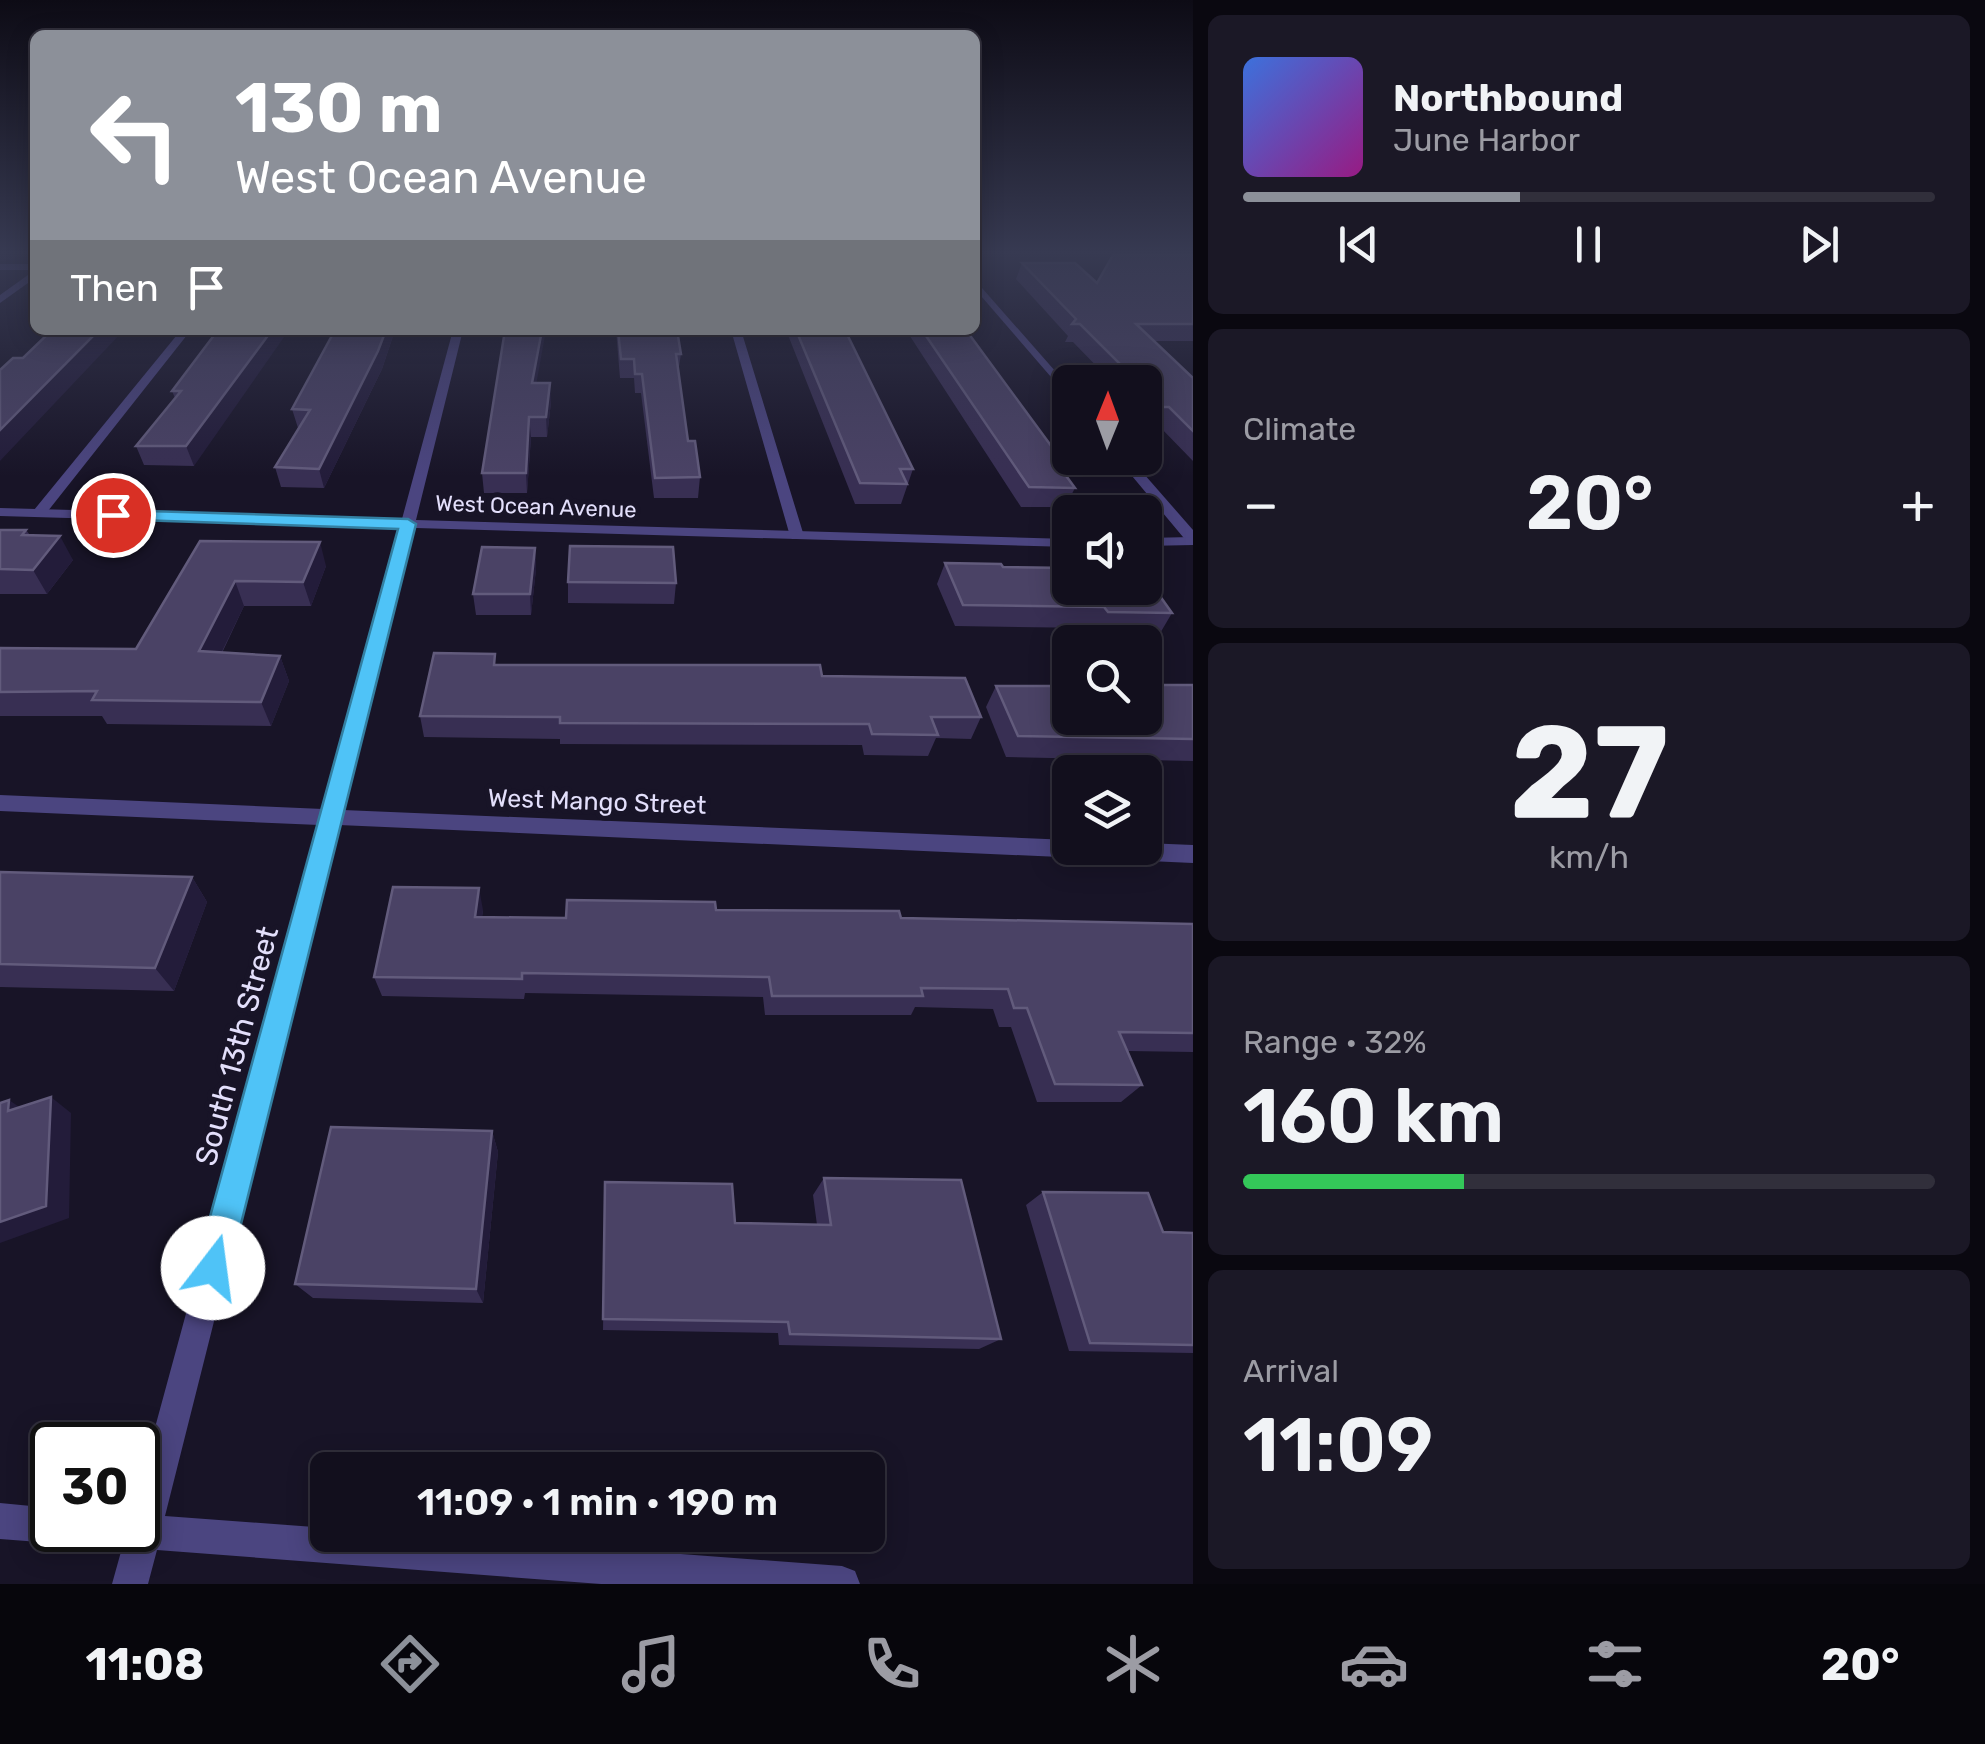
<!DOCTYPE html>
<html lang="en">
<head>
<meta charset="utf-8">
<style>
	body { margin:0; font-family:Rubik,sans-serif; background:#1b1826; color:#f1f3f6; height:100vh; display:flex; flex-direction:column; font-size:38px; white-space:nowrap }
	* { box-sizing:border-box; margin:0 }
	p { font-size:32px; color:#9c9ca4 }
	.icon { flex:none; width:55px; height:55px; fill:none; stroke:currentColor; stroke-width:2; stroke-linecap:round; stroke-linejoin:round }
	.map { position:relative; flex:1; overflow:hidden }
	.details { display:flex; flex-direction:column; gap:15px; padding:15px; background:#0a0810; width:792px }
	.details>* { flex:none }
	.banner { position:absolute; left:30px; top:30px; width:950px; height:305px; border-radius:15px; box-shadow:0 5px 25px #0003,0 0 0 2px #312f3b; background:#8c9099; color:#fff; overflow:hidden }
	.needle { width:65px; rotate:1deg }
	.tools { position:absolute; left:1052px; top:365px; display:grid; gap:20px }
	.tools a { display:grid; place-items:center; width:110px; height:110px; border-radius:15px; background:#120f1d; box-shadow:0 5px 25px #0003,0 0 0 2px #312f3b; font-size:50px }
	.speed { position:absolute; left:30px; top:1422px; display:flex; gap:20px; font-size:50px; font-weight:700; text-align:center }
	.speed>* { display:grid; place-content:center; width:130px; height:130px; border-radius:50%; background:#120f1d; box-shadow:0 5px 25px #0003,0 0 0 2px #312f3b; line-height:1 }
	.speed .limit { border:5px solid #111; border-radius:15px; background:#fff; color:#111 }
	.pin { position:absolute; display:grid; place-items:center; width:85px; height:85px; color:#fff; margin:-42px; border:5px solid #fff; border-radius:50%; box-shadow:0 2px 10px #0007 }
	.me { position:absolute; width:110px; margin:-55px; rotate:15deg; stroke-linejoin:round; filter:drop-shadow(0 0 8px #0008) }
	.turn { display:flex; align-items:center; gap:35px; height:210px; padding:0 40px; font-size:45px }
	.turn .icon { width:130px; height:130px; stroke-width:2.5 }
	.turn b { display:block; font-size:70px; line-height:85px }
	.then { display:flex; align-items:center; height:95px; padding:0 40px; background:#0003; gap:20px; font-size:38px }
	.big { font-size:75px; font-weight:600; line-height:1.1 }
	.details .tile { flex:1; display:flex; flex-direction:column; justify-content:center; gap:15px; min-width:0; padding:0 35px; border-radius:15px; background:#1b1826 }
	.details .dial { align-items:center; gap:0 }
	.dial b { font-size:130px; line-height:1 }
	.song { display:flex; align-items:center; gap:30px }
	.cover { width:120px; height:120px; border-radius:15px; background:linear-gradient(135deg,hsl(220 70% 55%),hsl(310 70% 35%)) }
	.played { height:10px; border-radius:5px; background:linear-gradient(90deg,#8c9099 40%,#312f3b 40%) }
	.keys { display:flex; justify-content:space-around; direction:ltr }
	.heat { display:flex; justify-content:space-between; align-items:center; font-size:55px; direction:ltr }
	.charge { height:15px; border-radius:8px; background:linear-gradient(90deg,#34c759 32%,#312f3b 0) }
	.trip { position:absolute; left:310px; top:1452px; width:575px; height:100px; border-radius:15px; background:#120f1d; box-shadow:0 5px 25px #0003,0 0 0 2px #312f3b; font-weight:600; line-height:100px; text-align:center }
	.tab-bar { display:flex; height:160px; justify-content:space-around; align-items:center; background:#07060c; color:#9c9ca4 }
	.tab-bar .icon { width:70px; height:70px }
	.tab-bar .selected { color:#8c9099 }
	.tab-bar b { font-size:45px; color:#f1f3f6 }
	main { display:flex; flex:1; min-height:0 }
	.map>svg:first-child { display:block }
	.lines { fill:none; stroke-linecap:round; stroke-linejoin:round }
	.service { fill:#4b4580; fill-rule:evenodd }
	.minor { fill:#4b4580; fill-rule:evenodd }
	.tertiary { fill:#4b4580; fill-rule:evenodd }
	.wall { fill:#382f53 }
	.shaded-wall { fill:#231c3a }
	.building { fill:#4a4265; stroke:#625b7c; stroke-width:2.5 }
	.route { fill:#4fc3f7; stroke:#337fa1; stroke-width:2.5 }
	.labels { text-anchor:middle; stroke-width:10; stroke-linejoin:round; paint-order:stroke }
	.far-street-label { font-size:22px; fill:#e3dffb; stroke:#181427 }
	.street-label { font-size:25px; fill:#e3dffb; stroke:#181427 }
	.near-street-label { font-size:30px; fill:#e3dffb; stroke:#181427 }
</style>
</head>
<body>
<main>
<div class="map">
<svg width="1193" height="1584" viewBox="0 0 1193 1584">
	<rect width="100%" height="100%" fill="#181427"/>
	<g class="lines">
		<path class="service" d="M0 264H35V270H0Z
			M35 270V278L0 303V295Z"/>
		<path class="minor" d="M975 280 1070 388V399L975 289Z
			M181 330H191L44 516H34V510Z
			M731 330H741L804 536 802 539H792L790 536Z
			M1117 458H1130L1193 530V544L1188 543Z
			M408 520 415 524 343 810 1070 840V848H1145V843L1193 845V863L339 825 165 1516 328 1528V1535H427L842 1566 855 1571 860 1584H601L157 1550 148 1584H112L122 1548 109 1542 103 1530H138V1490L319 825 0 811V795L323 809 401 524Z
			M0 1503 52 1508V1530H68L64 1537 52 1543 0 1539Z"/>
		<path class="tertiary" d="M453 330H463L416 520 1070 539V547L0 516V508L402 519Z
			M1193 537V545L1145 546V538Z"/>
	</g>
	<path class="wall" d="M1193 255V341H1154L1193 378V461L1159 426H1152L1145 418V382H1112L1073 342H1065L1068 336 1016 279 1022 263 1097 283Z
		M218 330 194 466 144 465 136 446 175 398 172 391Z
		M335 330H395L382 369 324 488 281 487 275 467 298 428 292 409Z
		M616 330H677L681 354 678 373 688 441 700 477 698 498H654L641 393H635L634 378H620Z
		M786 330H845L913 469 901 504H855Z
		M906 330H966L1063 462 1061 468 1075 488 1065 507H1021Z
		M536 383 551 402 547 437H531L527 493H484L482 473Z
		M0 530H26L30 535 73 560 47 594H0Z
		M200 541 326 566 311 606H244L222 653 280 656 289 681 271 726 107 724 102 716H0V648L136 649Z
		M535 548 536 569 531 615H476L473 594Z
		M945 563 1003 567 1172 613 1159 635 1096 633 1093 628 955 626 937 584Z
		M568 582 676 583 674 604 568 603Z
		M496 665 822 676 981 717 971 739 936 738 928 756 864 755 862 745 560 744V739L424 737 420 716Z
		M1193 685V761L1006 757 986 707 996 686Z
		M0 872 192 877 207 902 174 991 0 987Z
		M483 910 482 917 566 918 716 910 901 918 1193 924V1052L1128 1051 1142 1085 1121 1102H1037L1011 1027H999L993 1009 915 1007 911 1015H765L763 997 525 993 524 999 382 996 374 977Z
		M492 1131 498 1152 483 1303 313 1298 295 1284Z
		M824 1178 1001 1339 979 1349 779 1345 778 1333 603 1330 605 1182 735 1223 817 1225 813 1195Z
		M1043 1192 1163 1232 1193 1233V1353L1069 1351 1026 1205Z"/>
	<path class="shaded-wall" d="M0 255H20L12 260 0 261Z
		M99 330H124L0 461V430Z
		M272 330H289L194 466 186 446Z
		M386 330H395L382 369 324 488 319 469Z
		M542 330H546L533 402 532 383Z
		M550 383 551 402 547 437 546 417Z
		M529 417 531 437 527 493 526 473Z
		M60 536 73 560 47 594 33 570Z
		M320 542 326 566 311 606 303 582Z
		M535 548 536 569 531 615 530 594Z
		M235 581 244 606 210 676 199 651Z
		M280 656 289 681 271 726 261 702Z
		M192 877 207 902 174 991 155 968Z
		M479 888 483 910 479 938 475 917Z
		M51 1097 71 1113 69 1218 0 1243V1222Z
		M9 1100 31 1115 8 1111Z
		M492 1131 498 1152 483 1303 476 1289Z"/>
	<path class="building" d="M1113 255H1193V324H1136L1193 378V431L1169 407H1162L1145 389V382H1138L1080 324H1072L1076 319 1022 263H1075L1097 283Z
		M52 330H99L0 430V370L13 358H23Z
		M218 330H272L186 446H136L181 391H172Z
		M335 330H386L378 351 319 469 275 467 310 410 292 409Z
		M505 330H542L532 383H550L546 417H529L526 473H482Z
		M618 330H677L681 354H676L688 441H695L700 477 655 478 642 374H635L634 359H621Z
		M796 330H845L913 469H900L907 484 860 483Z
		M922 330H966L1063 462H1056L1075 488 1029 487Z
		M0 530H26L22 535 60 536 33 570 0 569Z
		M200 541 320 542 303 582 235 581 199 651 280 656 261 702 92 700 97 691 0 692V648L136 649Z
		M570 546 673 547 676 583 568 582Z
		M482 547 535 548 530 594H473Z
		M945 563 1001 564 1003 567 1070 568V588H1145V575L1172 613 1108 612 1104 607 963 605Z
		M434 653 495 654 494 665H820L822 676 965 678 981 717H931L938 735 872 734 869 724 560 723V717L420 716Z
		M1145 685H1193V739L1018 736 996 686H1070V718H1145Z
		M0 872 192 877 155 968 0 964Z
		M393 887 479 888 475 917 566 918 567 900 715 902 716 910 899 911 901 918 1193 924V1033L1119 1032 1142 1085 1055 1084 1027 1008H1014L1008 989 921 988 923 996H772L769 977 522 973V979L374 977Z
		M51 1097 46 1206 0 1222V1103L9 1100 8 1111Z
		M331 1127 492 1131 476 1289 295 1284Z
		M824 1178 961 1180 1001 1339 790 1334 788 1322 603 1319 605 1182 732 1184 735 1223 831 1225Z
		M1043 1192 1148 1193 1163 1232 1193 1233V1345L1090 1343Z"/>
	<linearGradient id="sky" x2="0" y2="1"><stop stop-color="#0d0b15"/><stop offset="0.53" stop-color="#373a52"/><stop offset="1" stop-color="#373a52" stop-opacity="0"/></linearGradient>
	<rect width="1193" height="477" fill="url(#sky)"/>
	<path class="route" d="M113 510 408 519 416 524 230 1268 225 1280 213 1285 201 1280 196 1268 398 529 107 519 105 515Z"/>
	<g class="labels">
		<g class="far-street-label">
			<text transform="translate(536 506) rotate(2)" y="8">West Ocean Avenue</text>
		</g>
		<g class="street-label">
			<text transform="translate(597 801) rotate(2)" y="9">West Mango Street</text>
		</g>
		<g class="near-street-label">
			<text transform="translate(237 1046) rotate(-75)" y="10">South 13th Street</text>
		</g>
	</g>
</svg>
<div class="tools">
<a><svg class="needle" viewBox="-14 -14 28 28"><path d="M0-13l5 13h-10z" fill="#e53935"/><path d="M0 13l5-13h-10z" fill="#9c9ca4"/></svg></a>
<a><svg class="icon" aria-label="sound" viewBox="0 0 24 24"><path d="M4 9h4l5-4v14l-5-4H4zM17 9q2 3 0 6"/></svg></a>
<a><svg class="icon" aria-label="search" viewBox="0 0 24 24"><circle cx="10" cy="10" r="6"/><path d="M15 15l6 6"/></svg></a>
<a><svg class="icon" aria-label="layers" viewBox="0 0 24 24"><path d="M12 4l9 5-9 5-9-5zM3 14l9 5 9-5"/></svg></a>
</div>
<div class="speed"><div class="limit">30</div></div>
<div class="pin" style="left:113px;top:515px;background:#d93025"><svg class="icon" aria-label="arrive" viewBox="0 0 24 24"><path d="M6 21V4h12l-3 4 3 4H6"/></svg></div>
<svg class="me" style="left:213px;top:1268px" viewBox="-20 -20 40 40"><circle r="19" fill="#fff"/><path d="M0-13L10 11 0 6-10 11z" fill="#4fc3f7"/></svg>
<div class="trip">11:09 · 1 min · 190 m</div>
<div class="banner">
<div class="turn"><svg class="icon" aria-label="left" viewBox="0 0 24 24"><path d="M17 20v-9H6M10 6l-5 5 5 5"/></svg><div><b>130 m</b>West Ocean Avenue</div></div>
<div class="then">Then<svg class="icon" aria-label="arrive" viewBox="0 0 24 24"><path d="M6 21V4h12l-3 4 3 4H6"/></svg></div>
</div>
</div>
<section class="details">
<div class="tile">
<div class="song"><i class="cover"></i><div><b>Northbound</b><p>June Harbor</p></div></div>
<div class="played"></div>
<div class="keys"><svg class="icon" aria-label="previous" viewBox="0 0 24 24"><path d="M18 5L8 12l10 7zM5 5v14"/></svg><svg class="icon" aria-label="pause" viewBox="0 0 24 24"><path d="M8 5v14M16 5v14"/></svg><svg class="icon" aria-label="next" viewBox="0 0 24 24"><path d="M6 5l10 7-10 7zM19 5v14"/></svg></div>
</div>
<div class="tile"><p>Climate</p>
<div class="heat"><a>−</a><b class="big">20°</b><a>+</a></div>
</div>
<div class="tile dial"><b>27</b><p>km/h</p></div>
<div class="tile"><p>Range · 32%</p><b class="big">160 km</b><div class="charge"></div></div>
<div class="tile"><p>Arrival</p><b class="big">11:09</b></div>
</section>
</main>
<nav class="tab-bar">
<b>11:08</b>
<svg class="icon selected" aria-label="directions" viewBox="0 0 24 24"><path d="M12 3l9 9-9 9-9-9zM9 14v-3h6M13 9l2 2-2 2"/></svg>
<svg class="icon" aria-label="music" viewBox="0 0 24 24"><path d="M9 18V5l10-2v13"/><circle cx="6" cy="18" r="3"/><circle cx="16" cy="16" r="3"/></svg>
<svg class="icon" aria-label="phone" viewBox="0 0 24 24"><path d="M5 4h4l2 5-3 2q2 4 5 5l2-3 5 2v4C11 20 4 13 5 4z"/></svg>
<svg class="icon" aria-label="climate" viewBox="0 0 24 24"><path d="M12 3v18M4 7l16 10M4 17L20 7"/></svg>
<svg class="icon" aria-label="car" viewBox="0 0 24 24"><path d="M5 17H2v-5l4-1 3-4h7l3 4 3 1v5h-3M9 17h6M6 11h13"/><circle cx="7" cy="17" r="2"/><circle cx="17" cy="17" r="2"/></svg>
<svg class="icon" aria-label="filters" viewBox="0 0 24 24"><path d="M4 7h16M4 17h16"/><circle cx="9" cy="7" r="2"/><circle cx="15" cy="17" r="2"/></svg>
<b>20°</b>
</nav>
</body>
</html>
